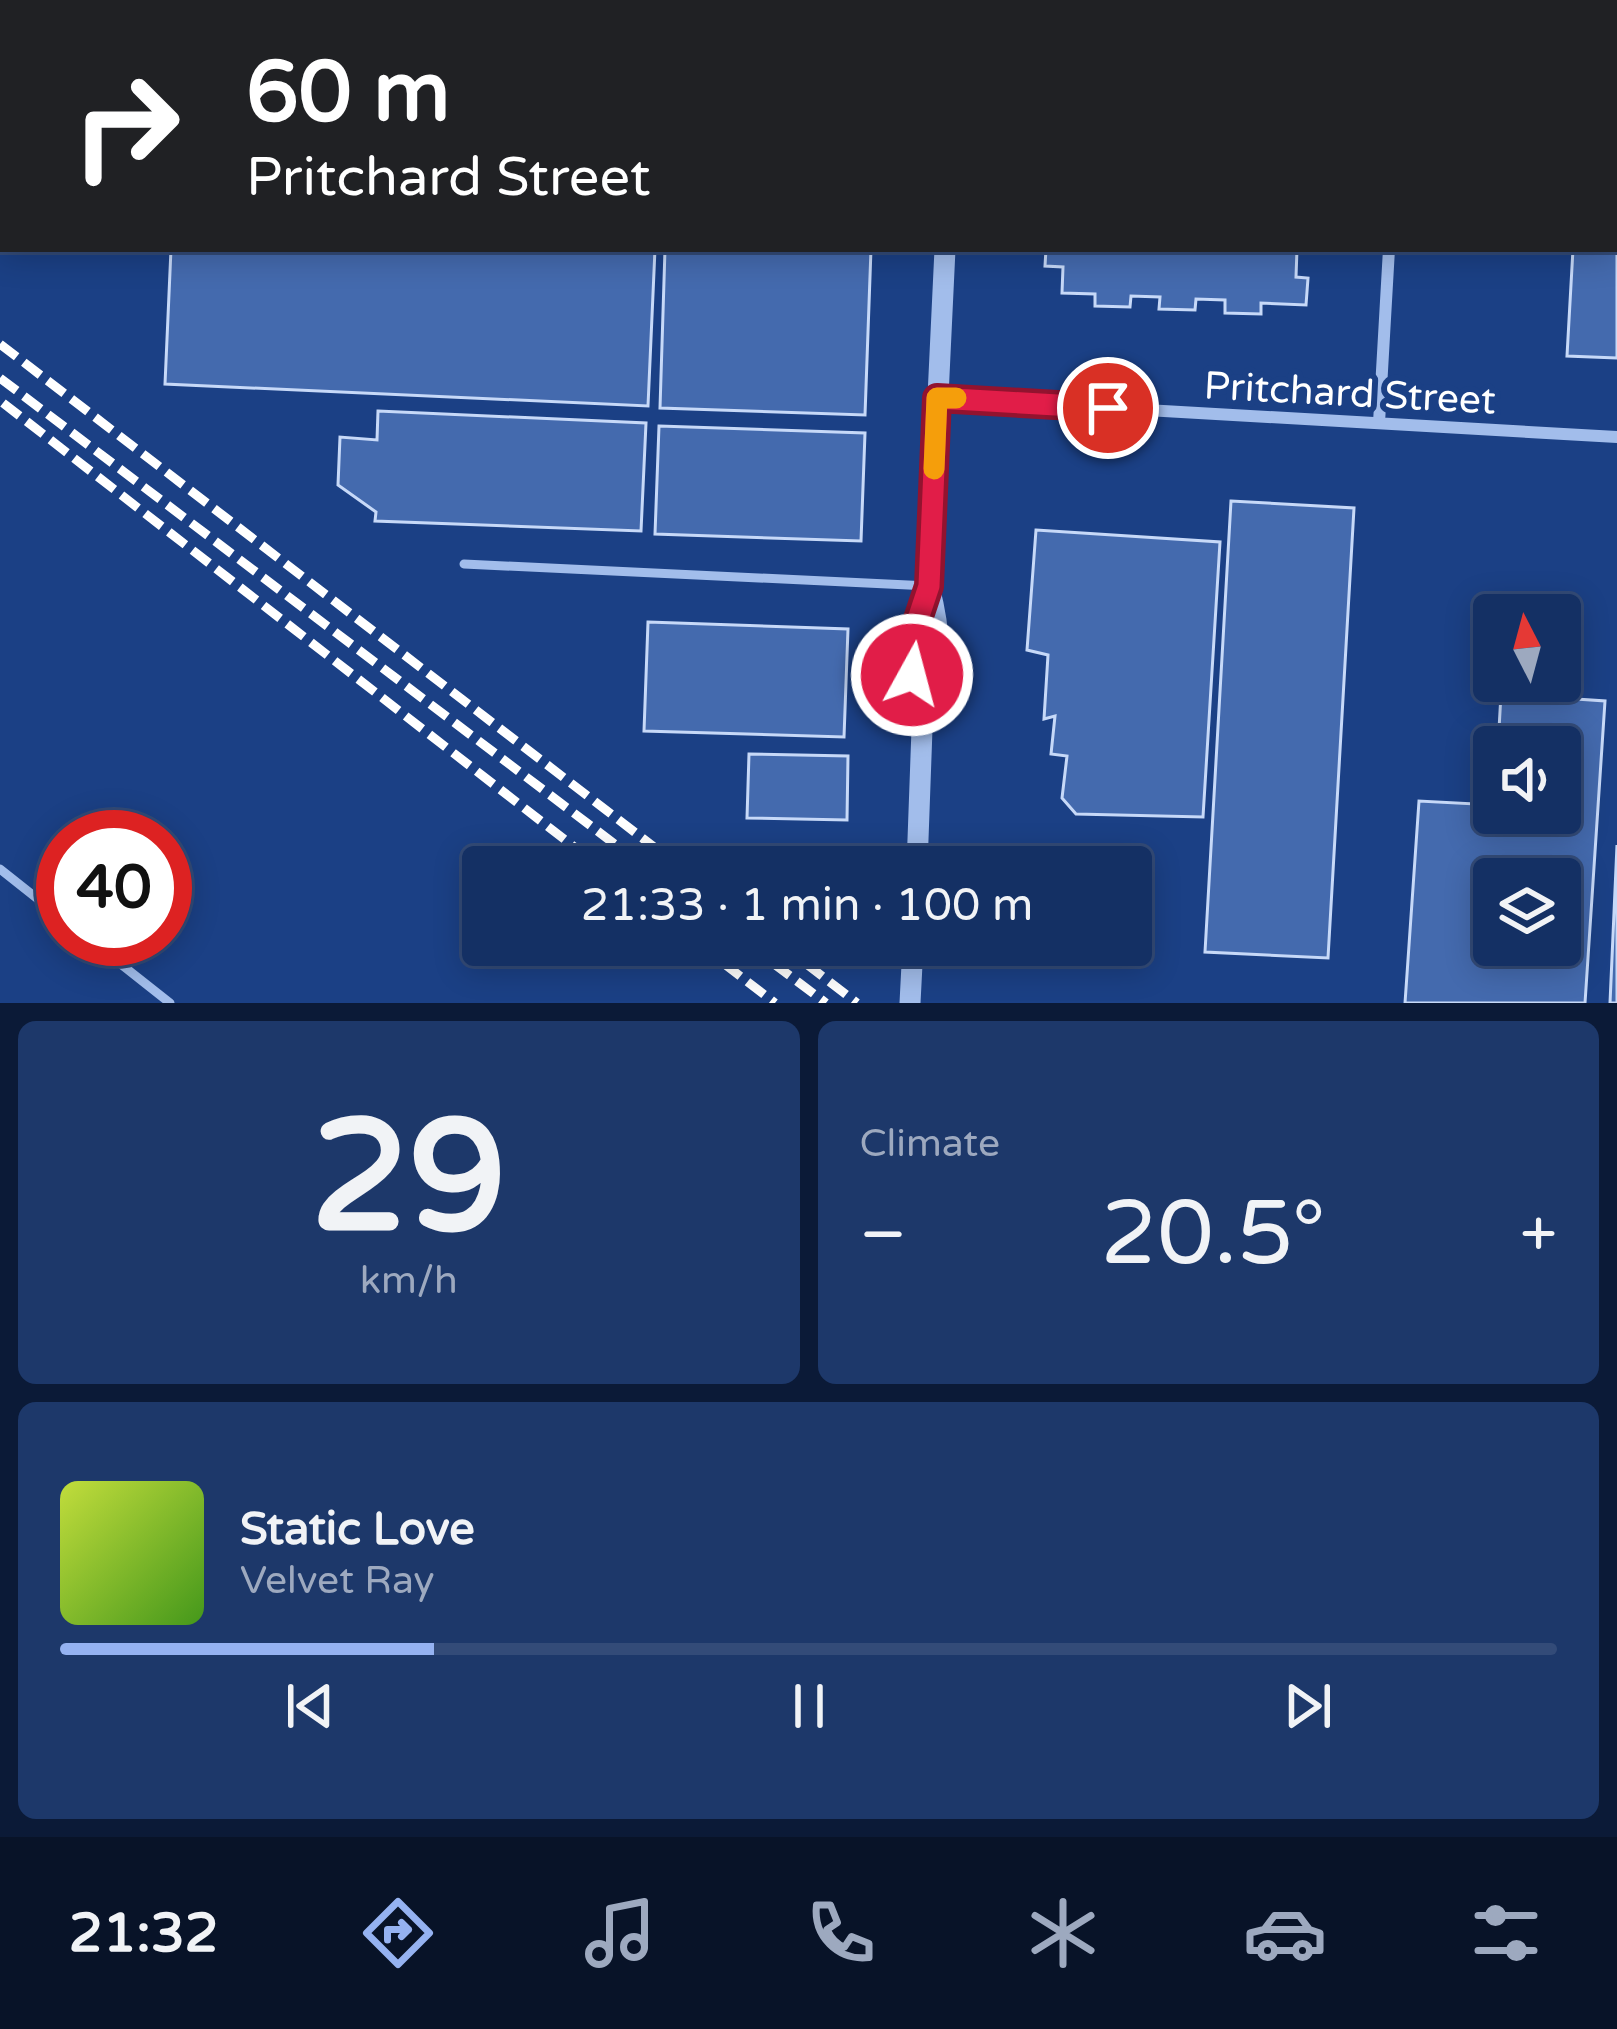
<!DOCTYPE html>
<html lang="en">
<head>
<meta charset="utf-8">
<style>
	body { margin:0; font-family:"Varela Round",sans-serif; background:#1d386a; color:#f1f3f6; height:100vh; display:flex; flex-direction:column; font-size:45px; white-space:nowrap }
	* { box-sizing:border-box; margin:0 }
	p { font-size:39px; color:#9da9bf }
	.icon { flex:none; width:66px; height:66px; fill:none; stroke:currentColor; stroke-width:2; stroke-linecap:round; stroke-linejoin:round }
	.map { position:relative; height:1003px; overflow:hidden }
	.details { display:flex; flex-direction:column; gap:18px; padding:18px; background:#0b1a37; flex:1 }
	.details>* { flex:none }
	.guide { position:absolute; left:0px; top:0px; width:1617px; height:252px; box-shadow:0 6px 30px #0003,0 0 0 3px #334b78; background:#202124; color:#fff; overflow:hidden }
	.needle { width:78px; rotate:354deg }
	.buttons { position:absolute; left:1473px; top:594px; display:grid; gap:24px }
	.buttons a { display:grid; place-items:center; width:108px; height:108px; border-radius:12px; background:#143064; box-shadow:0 6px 30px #0003,0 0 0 3px #334b78; font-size:60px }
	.speed { position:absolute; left:36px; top:810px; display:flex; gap:24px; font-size:60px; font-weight:700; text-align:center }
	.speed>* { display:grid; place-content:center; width:156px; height:156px; border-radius:50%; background:#143064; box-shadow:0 6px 30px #0003,0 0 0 3px #334b78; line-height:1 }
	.speed .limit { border:18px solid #d22; background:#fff; color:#111 }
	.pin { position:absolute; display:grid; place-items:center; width:102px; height:102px; color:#fff; margin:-51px; border:6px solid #fff; border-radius:50%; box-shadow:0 3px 12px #0007 }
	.me { position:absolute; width:132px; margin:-66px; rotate:7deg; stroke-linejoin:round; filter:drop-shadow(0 0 9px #0008) }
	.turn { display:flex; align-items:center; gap:42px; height:252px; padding:0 48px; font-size:54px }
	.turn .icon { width:156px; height:156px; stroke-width:2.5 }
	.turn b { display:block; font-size:84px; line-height:102px }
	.big { font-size:90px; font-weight:600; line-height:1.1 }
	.details .card { flex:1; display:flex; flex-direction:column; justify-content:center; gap:18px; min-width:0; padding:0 42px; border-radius:18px; background:#1d386a }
	.details .dial { align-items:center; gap:0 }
	.dial b { font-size:156px; line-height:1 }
	.song { display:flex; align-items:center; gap:36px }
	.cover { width:144px; height:144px; border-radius:18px; background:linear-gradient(135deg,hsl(70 70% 55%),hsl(100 70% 35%)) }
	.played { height:12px; border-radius:6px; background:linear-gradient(90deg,#95b2f1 25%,#334b78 25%) }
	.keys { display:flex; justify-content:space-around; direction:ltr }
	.heat { display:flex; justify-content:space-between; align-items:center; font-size:66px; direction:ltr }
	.details .tiles { flex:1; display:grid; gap:18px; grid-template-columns:1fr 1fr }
	.card:last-child { grid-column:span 2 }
	.trip { position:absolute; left:462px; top:846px; width:690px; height:120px; border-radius:12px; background:#143064; box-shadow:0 6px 30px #0003,0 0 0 3px #334b78; font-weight:600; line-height:120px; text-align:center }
	.tab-bar { display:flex; height:192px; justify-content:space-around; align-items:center; background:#081328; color:#9da9bf }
	.tab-bar .icon { width:84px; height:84px }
	.tab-bar .current { color:#95b2f1 }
	.tab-bar b { font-size:54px; color:#f1f3f6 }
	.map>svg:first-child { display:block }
	.building { fill:#446aae; stroke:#c7d9f8; stroke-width:3; fill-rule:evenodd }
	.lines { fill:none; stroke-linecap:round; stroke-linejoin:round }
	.service { stroke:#a2bdeb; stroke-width:9 }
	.minor { stroke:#a2bdeb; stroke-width:12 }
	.tertiary { stroke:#a2bdeb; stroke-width:21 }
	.rail { stroke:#fff; stroke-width:9; stroke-dasharray:21 9; stroke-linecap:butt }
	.route-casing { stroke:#92132f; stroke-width:30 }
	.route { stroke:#e11d48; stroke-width:21 }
	.slow { stroke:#f59e0b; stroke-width:21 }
	.labels { text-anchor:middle; stroke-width:12; stroke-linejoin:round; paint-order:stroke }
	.street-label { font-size:39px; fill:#fff; stroke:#1b4085 }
</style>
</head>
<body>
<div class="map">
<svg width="1617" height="1003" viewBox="0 0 1617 1003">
	<rect width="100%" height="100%" fill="#1b4085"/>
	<path class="building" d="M0 0H665L3 3V117Z
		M681 0H883L681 3Z
		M1103 0H1297L1103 3Z
		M1587 0H1617V358L1567 356 1573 249H1614V3Z
		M171 249H655L648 406 165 384Z
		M665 249H871L865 415 660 408Z
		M1046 249H1297L1296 277 1308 278 1306 305 1261 303V314L1225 313V300L1196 299 1195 310 1159 309 1160 297 1131 296 1130 307 1095 306V294L1062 293 1063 267 1045 266Z
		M378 411 646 423 641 531 375 521 376 512 338 485 340 437 377 440Z
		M659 426 865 433 861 541 655 534Z
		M1231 501 1354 508 1328 958 1205 952Z
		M1036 530 1220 542 1203 817 1076 814 1062 798 1067 756 1051 754 1055 716 1044 719 1048 655 1027 650Z
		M648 622 848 629 844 737 644 731Z
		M1501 694 1605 701 1585 1003H1405L1419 801 1494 805V801V813H1560V747H1498ZM1494 879H1560V945H1494Z
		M749 754 848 756 847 820 747 818Z
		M1617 845V1003H1610Z"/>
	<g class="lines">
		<path class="service" d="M464 564 929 586
			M0 869 63 919
			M89 939 170 1003"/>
		<path class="minor" d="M1402 3V0
			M937 398 1617 437
			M1379 423 1389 249"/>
		<path class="tertiary" d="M958 3 959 0
			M923 726C940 671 944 644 929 587
			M917 867 922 729 912 675 913 634 929 586 945 249
			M910 1003 913 945"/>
		<path class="rail" d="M0 344 680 867
			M0 378 645 867
			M3 403 600 867
			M700 945 775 1003
			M749 945 826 1003
			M782 945 857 1003"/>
	</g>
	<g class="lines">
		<g class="route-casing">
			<path id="route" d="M912 675 913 634 929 586 937 398 1108 408"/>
		</g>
		<use href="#route" class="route"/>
		<path class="slow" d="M934 469 937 398H956"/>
	</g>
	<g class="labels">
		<g class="street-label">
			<text transform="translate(1350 392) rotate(3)" y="14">Pritchard Street</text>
		</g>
	</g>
</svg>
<div class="buttons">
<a><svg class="needle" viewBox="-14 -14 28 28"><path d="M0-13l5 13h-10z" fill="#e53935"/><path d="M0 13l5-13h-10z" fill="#9da9bf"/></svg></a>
<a><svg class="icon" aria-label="sound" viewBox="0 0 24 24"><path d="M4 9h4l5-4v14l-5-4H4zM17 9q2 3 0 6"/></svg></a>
<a><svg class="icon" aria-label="layers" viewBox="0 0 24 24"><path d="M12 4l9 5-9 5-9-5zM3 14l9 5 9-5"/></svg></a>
</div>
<div class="speed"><div class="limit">40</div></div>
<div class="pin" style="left:1108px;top:408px;background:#d93025"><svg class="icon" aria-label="arrive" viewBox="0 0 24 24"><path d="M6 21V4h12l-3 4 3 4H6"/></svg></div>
<svg class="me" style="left:912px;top:675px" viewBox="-20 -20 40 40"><circle r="17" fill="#e11d48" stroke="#fff" stroke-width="3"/><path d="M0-11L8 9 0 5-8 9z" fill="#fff"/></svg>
<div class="trip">21:33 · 1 min · 100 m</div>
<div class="guide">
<div class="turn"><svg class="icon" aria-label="right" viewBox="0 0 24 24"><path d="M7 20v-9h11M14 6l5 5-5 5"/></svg><div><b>60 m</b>Pritchard Street</div></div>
</div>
</div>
<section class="details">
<div class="tiles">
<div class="card dial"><b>29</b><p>km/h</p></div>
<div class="card"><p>Climate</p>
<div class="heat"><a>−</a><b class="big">20.5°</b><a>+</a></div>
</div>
<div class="card">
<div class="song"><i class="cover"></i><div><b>Static Love</b><p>Velvet Ray</p></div></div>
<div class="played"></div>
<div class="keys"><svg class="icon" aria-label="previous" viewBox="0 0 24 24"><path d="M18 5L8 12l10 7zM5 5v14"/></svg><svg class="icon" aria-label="pause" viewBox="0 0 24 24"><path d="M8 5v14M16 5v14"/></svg><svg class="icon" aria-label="next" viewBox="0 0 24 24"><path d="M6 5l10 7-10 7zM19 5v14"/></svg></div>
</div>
</div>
</section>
<nav class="tab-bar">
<b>21:32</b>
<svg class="icon current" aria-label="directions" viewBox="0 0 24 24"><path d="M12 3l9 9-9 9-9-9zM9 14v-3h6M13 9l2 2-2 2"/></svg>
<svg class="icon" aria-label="music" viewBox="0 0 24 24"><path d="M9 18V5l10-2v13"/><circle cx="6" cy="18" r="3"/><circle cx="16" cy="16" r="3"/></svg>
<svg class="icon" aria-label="phone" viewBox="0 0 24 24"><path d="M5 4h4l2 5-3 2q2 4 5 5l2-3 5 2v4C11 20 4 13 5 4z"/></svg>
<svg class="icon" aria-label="climate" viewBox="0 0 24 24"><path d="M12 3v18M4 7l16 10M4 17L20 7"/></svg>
<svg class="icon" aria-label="car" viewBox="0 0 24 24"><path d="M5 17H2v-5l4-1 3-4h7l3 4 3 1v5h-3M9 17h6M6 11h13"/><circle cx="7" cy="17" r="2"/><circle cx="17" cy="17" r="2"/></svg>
<svg class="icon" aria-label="filters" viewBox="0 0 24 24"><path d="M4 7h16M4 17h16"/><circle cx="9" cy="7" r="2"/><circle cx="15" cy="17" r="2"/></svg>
</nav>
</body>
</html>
